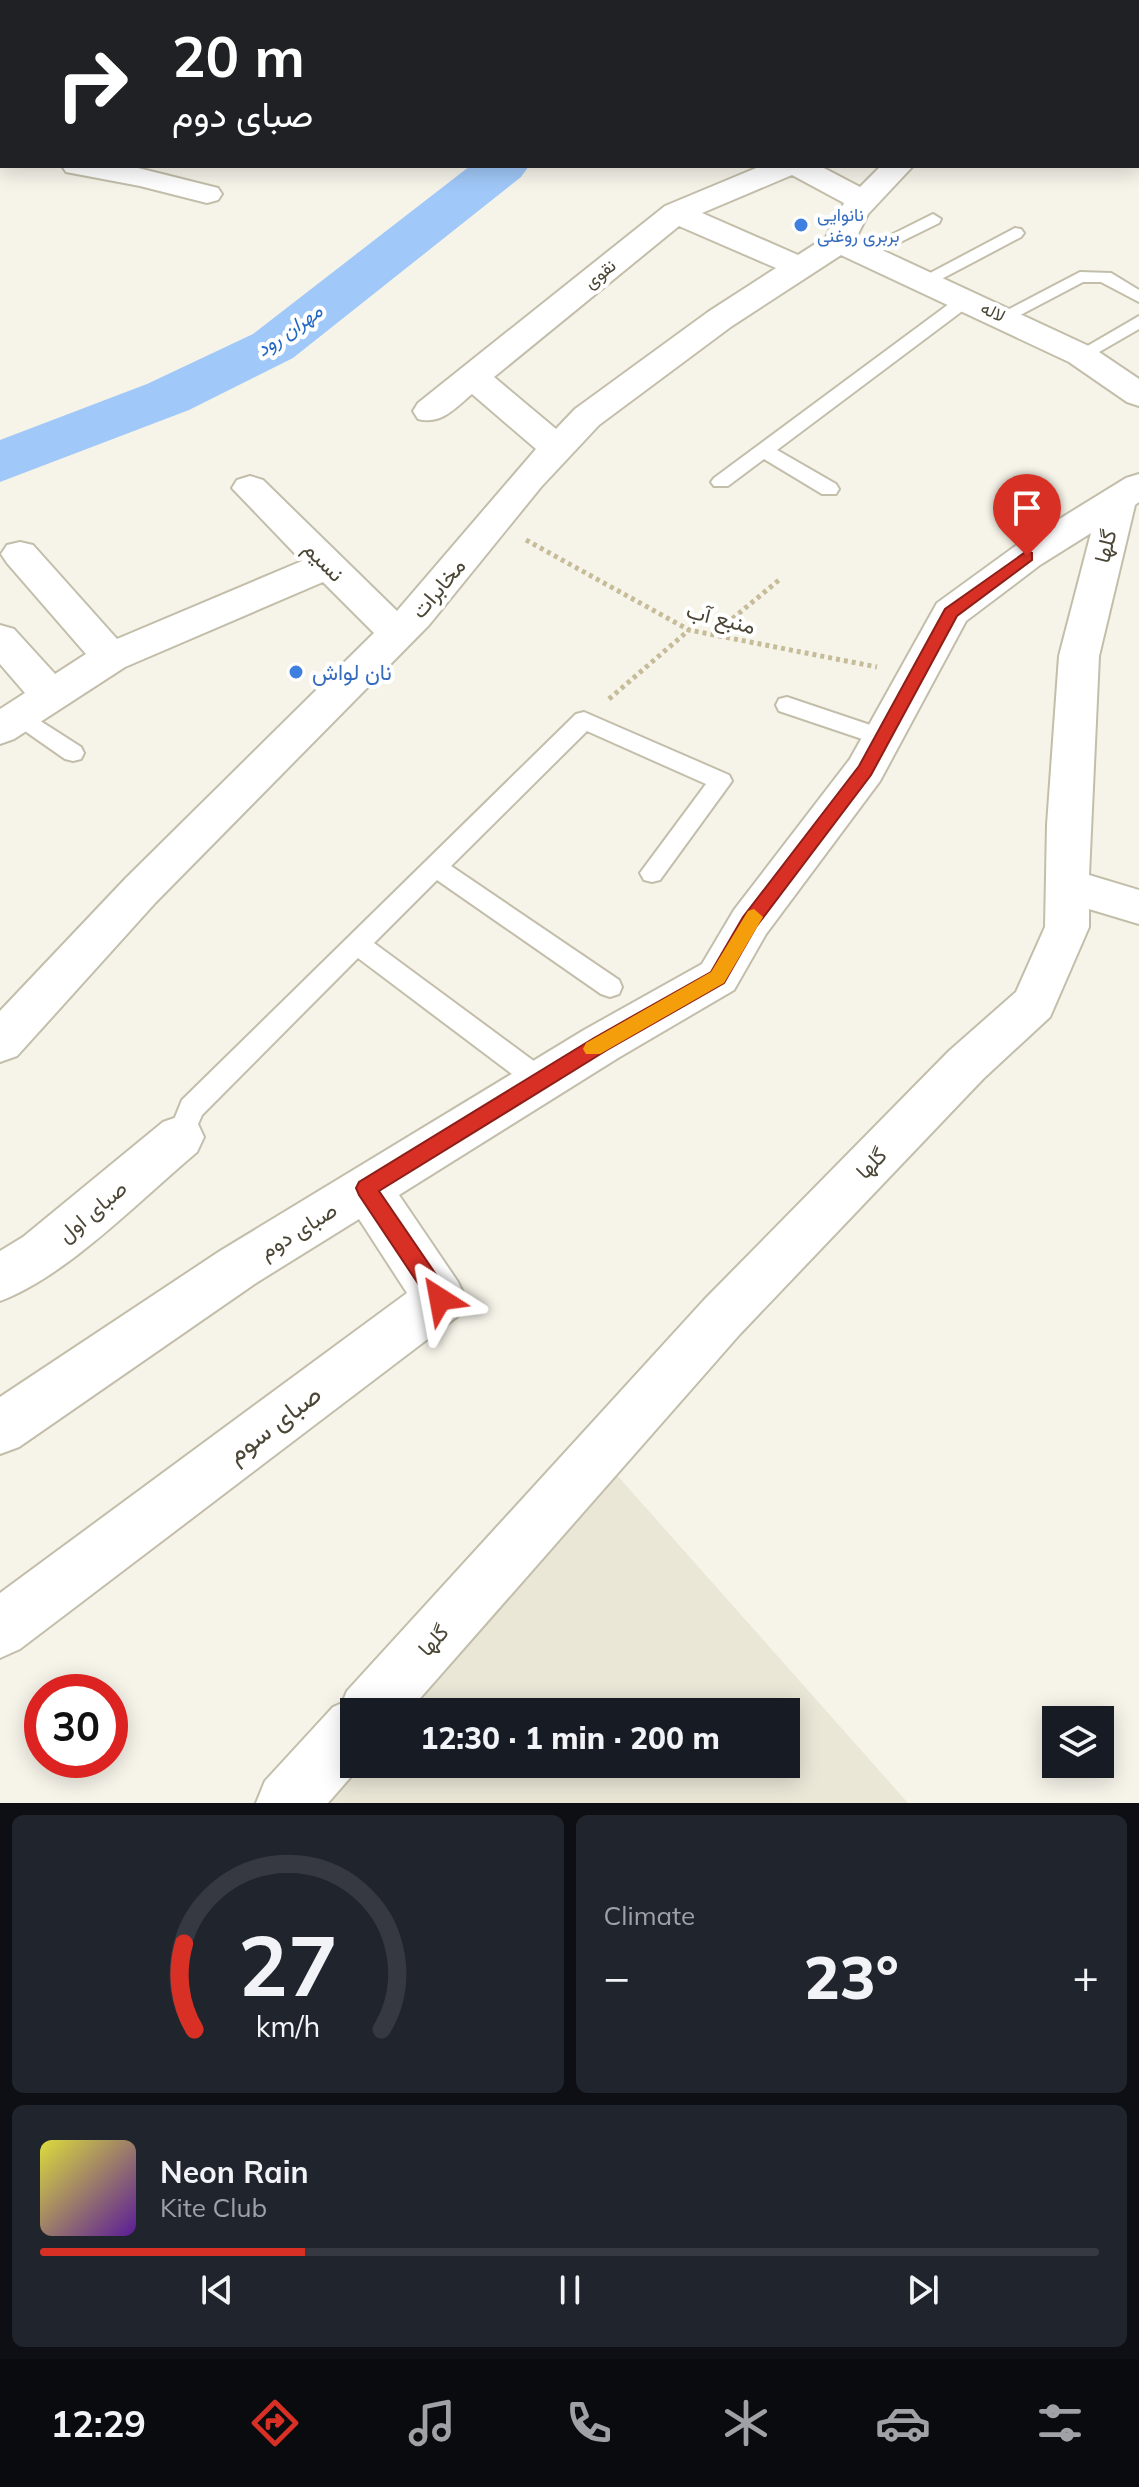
<!DOCTYPE html>
<html lang="en">
<head>
<meta charset="utf-8">
<style>
	body { margin:0; font-family:Mulish,Vazirmatn,sans-serif; background:#20242c; color:#f1f3f6; height:100vh; display:flex; flex-direction:column; font-size:30px; white-space:nowrap }
	* { box-sizing:border-box; margin:0 }
	p { font-size:26px; color:#9ea1a6 }
	.icon { flex:none; width:44px; height:44px; fill:none; stroke:currentColor; stroke-width:2; stroke-linecap:round; stroke-linejoin:round }
	.map { position:relative; height:1803px; overflow:hidden }
	.side { display:flex; flex-direction:column; gap:12px; padding:12px; background:#0d0f14; flex:1 }
	.side>* { flex:none }
	.banner { position:absolute; left:0px; top:0px; width:1140px; height:168px; box-shadow:0 4px 20px #0003; background:#202124; color:#fff; overflow:hidden }
	.tools { position:absolute; left:1042px; top:1706px; display:grid; gap:16px }
	.tools a { display:grid; place-items:center; width:72px; height:72px; border-radius:0px; background:#171b24; box-shadow:0 4px 20px #0003; font-size:40px }
	.speed { position:absolute; left:24px; top:1674px; display:flex; gap:16px; font-size:40px; font-weight:700; text-align:center }
	.speed>* { display:grid; place-content:center; width:104px; height:104px; border-radius:50%; background:#171b24; box-shadow:0 4px 20px #0003; line-height:1 }
	.speed .limit { border:12px solid #d22; background:#fff; color:#111 }
	.pin { position:absolute; display:grid; place-items:center; width:68px; height:68px; color:#fff; margin:-82px -34px; border-radius:50% 50% 50% 0; rotate:-45deg; box-shadow:0 0 8px #0007 }
	.pin .icon { rotate:45deg }
	.me { position:absolute; width:88px; margin:-44px; rotate:326deg; stroke-linejoin:round; filter:drop-shadow(0 0 6px #0008) }
	.turn { display:flex; align-items:center; gap:28px; height:168px; padding:0 40px; font-size:36px }
	.turn .icon { width:104px; height:104px; stroke-width:2.5 }
	.turn b { display:block; font-size:56px; line-height:68px }
	.big { font-size:60px; font-weight:800; line-height:1.1 }
	.side .tile { flex:1; display:flex; flex-direction:column; justify-content:center; gap:12px; min-width:0; padding:0 28px; border-radius:12px; background:#20242c }
	.side .dial { align-items:center; gap:0 }
	.dial svg { height:208px; overflow:visible; fill:none; stroke:#363941; stroke-width:7; stroke-linecap:round; text-anchor:middle }
	.dial text { fill:#f1f3f6; stroke:none }
	.song { display:flex; align-items:center; gap:24px }
	.cover { width:96px; height:96px; border-radius:12px; background:linear-gradient(135deg,hsl(60 70% 55%),hsl(270 70% 35%)) }
	.played { height:8px; border-radius:4px; background:linear-gradient(90deg,#d93025 25%,#363941 25%) }
	.keys { display:flex; justify-content:space-around; direction:ltr }
	.heat { display:flex; justify-content:space-between; align-items:center; font-size:44px; direction:ltr }
	.side .tiles { flex:1; display:grid; gap:12px; grid-template-columns:1fr 1fr }
	.tile:last-child { grid-column:span 2 }
	.trip { position:absolute; left:340px; top:1698px; width:460px; height:80px; border-radius:0px; background:#171b24; box-shadow:0 4px 20px #0003; font-weight:800; line-height:80px; text-align:center }
	.menu { display:flex; height:128px; justify-content:space-around; align-items:center; background:#090b0e; color:#9ea1a6 }
	.menu .icon { width:56px; height:56px }
	.menu .active { color:#d93025 }
	.menu b { font-size:36px; color:#f1f3f6 }
	.map>svg:first-child { display:block }
	.residential { fill:#eae7d7 }
	.lines { fill:none; stroke-linecap:round; stroke-linejoin:round }
	.river { fill:#a0c8f8; fill-rule:evenodd }
	.lane-casing { stroke:#c3beaa; stroke-width:4 }
	.street-casing { stroke:#c3beaa; stroke-width:4 }
	.secondary-casing { stroke:#dad195; stroke-width:4 }
	.path { stroke:#c6bc9a; stroke-width:5; stroke-dasharray:4 4; stroke-linecap:butt }
	.lane { fill:#fff; fill-rule:evenodd }
	.street { fill:#fff; fill-rule:evenodd }
	.secondary { fill:#fff9ca; fill-rule:evenodd }
	.route { fill:#d93025; stroke:#8d1f18; stroke-width:2 }
	.slow { fill:#f59e0b }
	.shop-dot { fill:#3f7fe0; stroke:#fff; stroke-width:3 }
	.labels { text-anchor:middle; stroke-width:8; stroke-linejoin:round; paint-order:stroke }
	.far-shop-label { font-size:18px; fill:#366cbe; stroke:#fff; text-anchor:start }
	.far-street-label { font-size:18px; fill:#4b4636; stroke:#fff }
	.far-water-label { font-size:20px; font-style:italic; fill:#2369c3; stroke:#fff }
	.street-label { font-size:22px; fill:#4b4636; stroke:#fff }
	.shop-label { font-size:22px; fill:#366cbe; stroke:#fff; text-anchor:start }
	.near-street-label { font-size:26px; fill:#4b4636; stroke:#fff }
</style>
</head>
<body>
<div class="map">
<svg width="1139" height="1803" viewBox="0 0 1139 1803">
	<rect width="100%" height="100%" fill="#f6f4e9"/>
	<path class="residential" d="M599 1455 908 1803H286L354 1764H786V1712H368Z"/>
	<g class="lines">
		<path class="river" d="M674 0H721L673 2Z
			M470 166H529L521 177 293 358 189 410 0 482V440L147 384 253 334Z"/>
		<g class="lane-casing">
			<path id="lane" d="M1138 70H1139V80H1138Z
				M1138 105H1139V115H1138Z
				M933 214 941 219 939 223 870 257 864 258 855 253Z
				M1015 228 1021 229 1024 233 1021 237 932 284H920L917 280Z
				M1080 272 1111 273 1139 290V302L1101 282H1083L1009 321 1003 322 994 317Z
				M967 294 973 295 976 299 973 303 777 450 836 484 839 489 836 494H822L764 459 728 486H714L711 482 714 478 961 295Z
				M1139 316V329L1087 359 1081 360 1072 355Z
				M787 697 891 732 894 738 891 744 883 746 779 711 776 705 779 699Z
				M20 708 81 747 84 753 81 759 73 761 65 759 12 722 9 716 12 710Z
				M584 712 729 775 732 781 660 880 652 882 644 880 640 873 706 784 587 731 451 866 619 980 622 987 619 994 610 997 601 994 437 880 374 943 550 1073 554 1081 550 1089 541 1092 532 1089 358 958 202 1115 189 1145 180 1148 171 1145 167 1137 182 1100 576 714Z"/>
		</g>
		<g class="street-casing">
			<path id="street" d="M0 144H2V162H0Z
				M62 166H130L218 188 222 194 218 200 207 203 140 186 66 172Z
				M761 166H820L860 187 881 166H913L868 214 856 238 1093 348 1139 379V406L1127 402 1069 362 841 255 732 326 599 425 541 487 429 625 156 902 17 1056 0 1062V1011L126 878 374 633 323 582 125 667 14 739 0 744V709L25 693 0 664V625L14 629 55 674 86 654 7 563 1 554 7 545 20 542 33 545 117 639 302 561 232 488 237 480 250 476 263 480 397 611 536 449 472 394C455 408 442 425 418 419L413 411 418 403 665 206ZM792 175 844 203 826 237 798 255 702 213ZM679 226 776 268 708 312 575 409 556 429 494 377Z
				M1139 474V502L1135 505 1099 656 1089 875 1139 890V924L1089 909V927L1050 1017 983 1079 740 1334 408 1712H354V1764H362L328 1803H256L265 1781 333 1707 342 1703 347 1691 704 1300 949 1051 1016 992 1045 927 1047 825 1059 656 1091 533 1040 565 966 621 880 781 766 934 734 990 618 1058 399 1195 458 1282 466 1299 458 1316 20 1649 0 1658V1593L407 1293 359 1219 256 1283 19 1447 0 1454V1397L220 1251 584 1030 702 964 734 910 850 759 937 603 1014 547 1126 478Z
				M180 1116 197 1122 204 1137 197 1152C141 1199 67 1276 0 1301V1251L23 1237 163 1122Z"/>
		</g>
		<g class="secondary-casing">
			<path id="secondary" d="M605 0H635L636 2H606Z
				M1139 28V45H1138V28Z"/>
		</g>
		<path class="path" d="M526 540 689 630 877 667
			M714 634 779 580
			M609 699 689 630"/>
		<use href="#lane" class="lane"/>
		<use href="#street" class="street"/>
		<use href="#secondary" class="secondary"/>
	</g>
	<path class="route" d="M1027 551 1032 553V560L957 616 871 775 756 927 724 983 607 1050 379 1191 448 1292 451 1299 448 1306 440 1309 433 1306 359 1195 356 1188 359 1182 594 1038 711 972 743 917 859 766 945 609Z"/>
	<path class="slow" d="M754 909 763 917 724 983 600 1054H586L583 1049 586 1043 711 972 748 911Z"/>
	<g class="shop-dot">
		<circle cx="801" cy="225" r="8"/>
		<circle cx="296" cy="672" r="8"/>
	</g>
	<g class="labels">
		<g class="far-shop-label">
			<text x="817" y="221">نانوایی<tspan x="817" dy="21">بربری روغنی</tspan></text>
		</g>
		<g class="far-street-label">
			<text transform="translate(600 274) rotate(-39)" y="6">نقوی</text>
			<text transform="translate(993 312) rotate(26)" y="6">لاله</text>
		</g>
		<g class="far-water-label">
			<text transform="translate(289 330) rotate(-35)" y="7">مهران رود</text>
		</g>
		<g class="street-label">
			<text transform="translate(1105 546) rotate(-76)" y="8">گلها</text>
			<text transform="translate(324 561) rotate(45)" y="8">نسیم</text>
			<text transform="translate(438 588) rotate(-50)" y="8">مخابرات</text>
			<text transform="translate(721 618) rotate(14)" y="8">منبع آب</text>
			<text transform="translate(871 1163) rotate(-46)" y="8">گلها</text>
			<text transform="translate(92 1211) rotate(-40)" y="8">صبای اول</text>
			<text transform="translate(298 1230) rotate(-32)" y="8">صبای دوم</text>
			<text transform="translate(433 1640) rotate(-48)" y="8">گلها</text>
		</g>
		<g class="shop-label">
			<text x="312" y="680">نان لواش</text>
		</g>
		<g class="near-street-label">
			<text transform="translate(274 1424) rotate(-37)" y="9">صبای سوم</text>
		</g>
	</g>
</svg>
<div class="tools">
<a><svg class="icon" aria-label="layers" viewBox="0 0 24 24"><path d="M12 4l9 5-9 5-9-5zM3 14l9 5 9-5"/></svg></a>
</div>
<div class="speed"><div class="limit">30</div></div>
<div class="pin" style="left:1027px;top:556px;background:#d93025"><svg class="icon" aria-label="arrive" viewBox="0 0 24 24"><path d="M6 21V4h12l-3 4 3 4H6"/></svg></div>
<svg class="me" style="left:440px;top:1299px" viewBox="-20 -20 40 40"><path d="M0-17L14 15 0 8-14 15z" fill="#d93025" stroke="#fff" stroke-width="4"/></svg>
<div class="trip">12:30 · 1 min · 200 m</div>
<div class="banner">
<div class="turn"><svg class="icon" aria-label="right" viewBox="0 0 24 24"><path d="M7 20v-9h11M14 6l5 5-5 5"/></svg><div><b>20 m</b>صبای دوم</div></div>
</div>
</div>
<section class="side">
<div class="tiles">
<div class="tile dial"><svg viewBox="0 0 100 80">
<path d="M14 69A42 42 0 1 1 86 69"/>
<path d="M14 69A42 42 0 0 1 10 36" stroke="#d93025"/>
<text x="50" y="56" font-size="32" font-weight="700">27</text>
<text x="50" y="72" font-size="11">km/h</text>
</svg></div>
<div class="tile"><p>Climate</p>
<div class="heat"><a>−</a><b class="big">23°</b><a>+</a></div>
</div>
<div class="tile">
<div class="song"><i class="cover"></i><div><b>Neon Rain</b><p>Kite Club</p></div></div>
<div class="played"></div>
<div class="keys"><svg class="icon" aria-label="previous" viewBox="0 0 24 24"><path d="M18 5L8 12l10 7zM5 5v14"/></svg><svg class="icon" aria-label="pause" viewBox="0 0 24 24"><path d="M8 5v14M16 5v14"/></svg><svg class="icon" aria-label="next" viewBox="0 0 24 24"><path d="M6 5l10 7-10 7zM19 5v14"/></svg></div>
</div>
</div>
</section>
<nav class="menu">
<b>12:29</b>
<svg class="icon active" aria-label="directions" viewBox="0 0 24 24"><path d="M12 3l9 9-9 9-9-9zM9 14v-3h6M13 9l2 2-2 2"/></svg>
<svg class="icon" aria-label="music" viewBox="0 0 24 24"><path d="M9 18V5l10-2v13"/><circle cx="6" cy="18" r="3"/><circle cx="16" cy="16" r="3"/></svg>
<svg class="icon" aria-label="phone" viewBox="0 0 24 24"><path d="M5 4h4l2 5-3 2q2 4 5 5l2-3 5 2v4C11 20 4 13 5 4z"/></svg>
<svg class="icon" aria-label="climate" viewBox="0 0 24 24"><path d="M12 3v18M4 7l16 10M4 17L20 7"/></svg>
<svg class="icon" aria-label="car" viewBox="0 0 24 24"><path d="M5 17H2v-5l4-1 3-4h7l3 4 3 1v5h-3M9 17h6M6 11h13"/><circle cx="7" cy="17" r="2"/><circle cx="17" cy="17" r="2"/></svg>
<svg class="icon" aria-label="filters" viewBox="0 0 24 24"><path d="M4 7h16M4 17h16"/><circle cx="9" cy="7" r="2"/><circle cx="15" cy="17" r="2"/></svg>
</nav>
</body>
</html>
